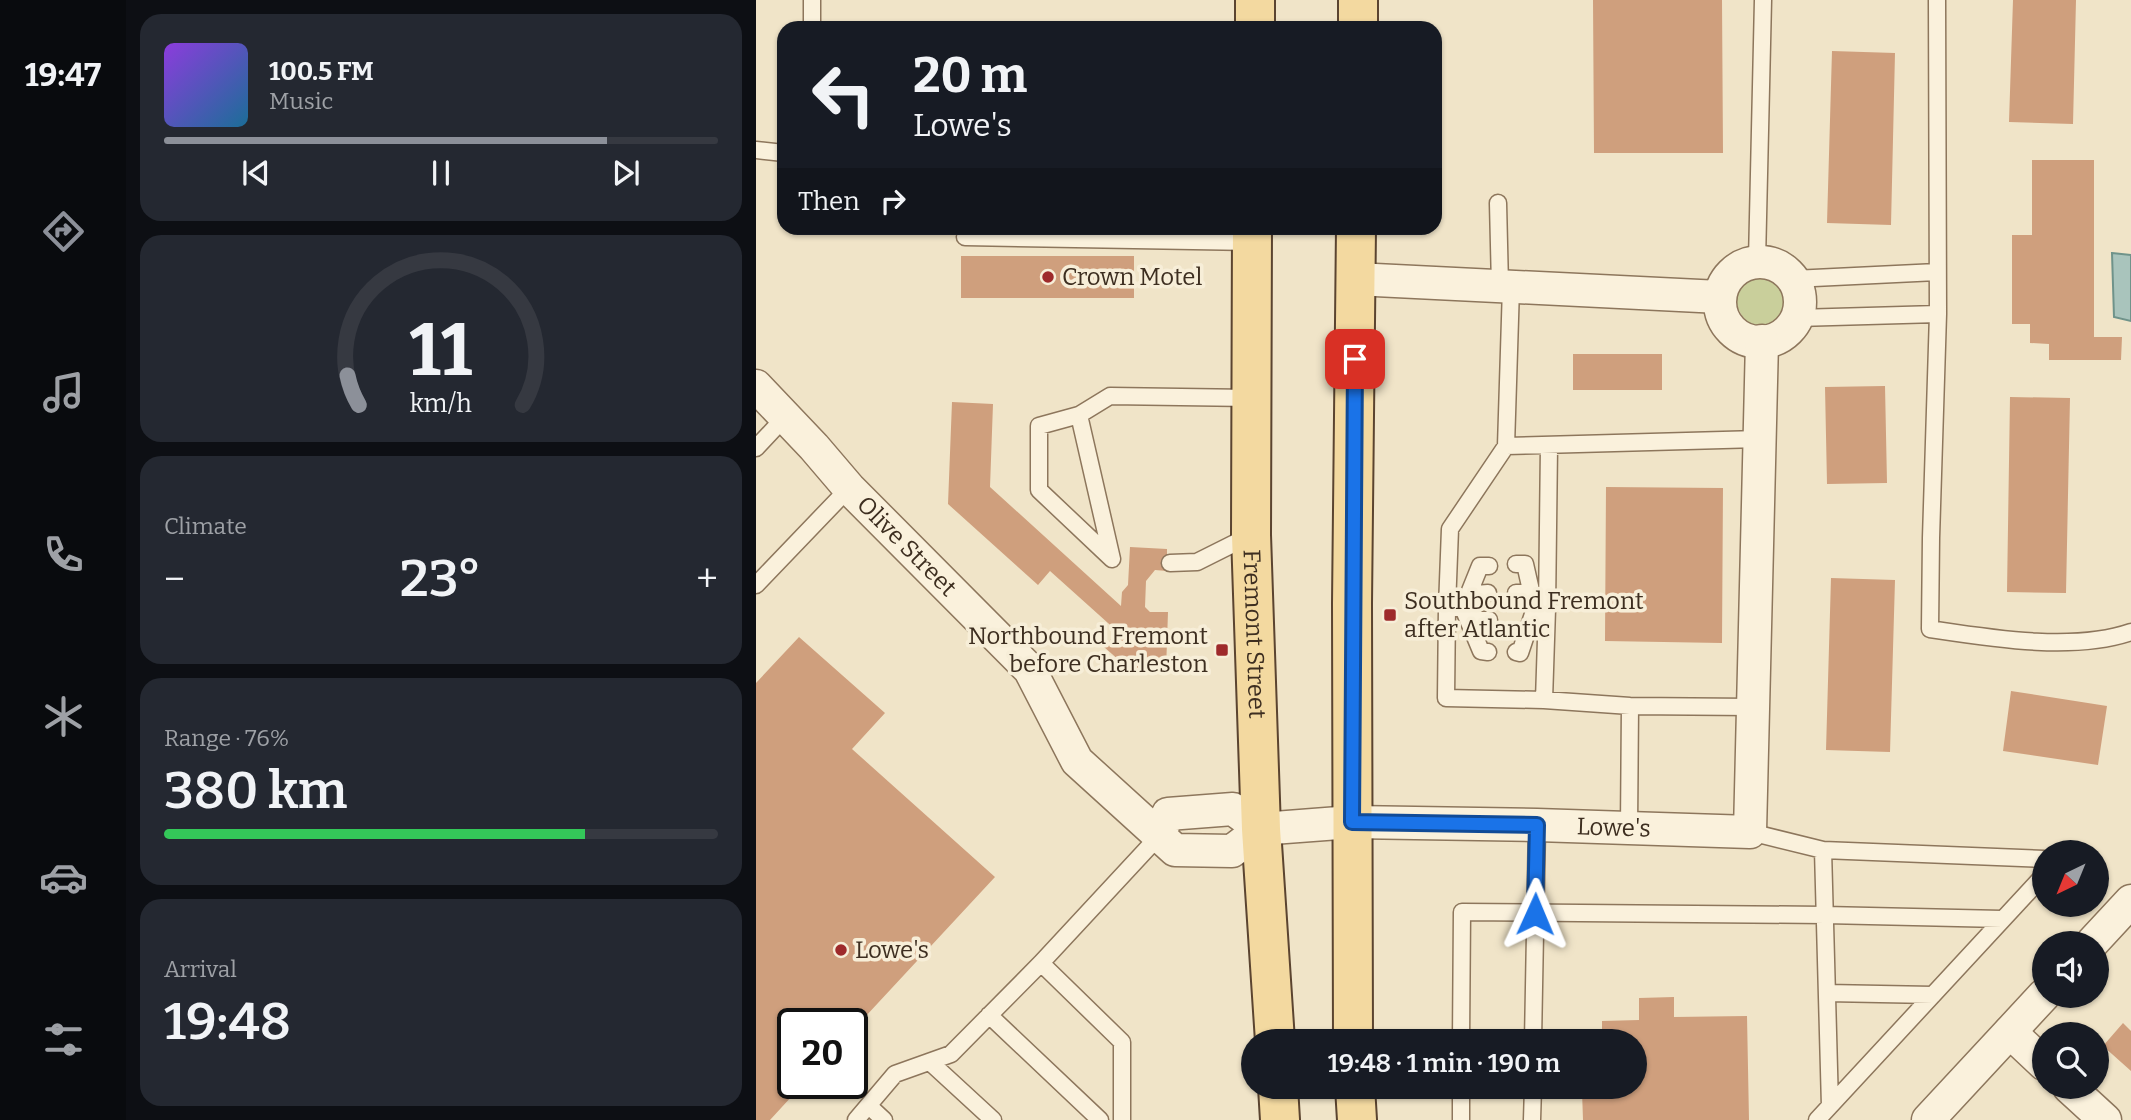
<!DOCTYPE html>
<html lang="en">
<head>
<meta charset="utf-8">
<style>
	body { margin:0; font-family:Bitter,serif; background:#242831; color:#f1f3f6; height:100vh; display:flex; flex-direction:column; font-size:26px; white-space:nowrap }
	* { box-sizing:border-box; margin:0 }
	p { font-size:23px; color:#9ea1a6 }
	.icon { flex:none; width:38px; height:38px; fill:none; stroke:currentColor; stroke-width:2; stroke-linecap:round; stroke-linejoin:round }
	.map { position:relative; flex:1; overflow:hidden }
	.sheet { display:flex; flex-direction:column; gap:14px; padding:14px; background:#0d0f14; width:630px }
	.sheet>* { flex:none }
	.guide { position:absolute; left:21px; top:21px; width:665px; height:214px; border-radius:21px; box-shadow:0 2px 5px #0004; background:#171b24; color:#f1f3f6; overflow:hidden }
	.needle { width:46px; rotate:223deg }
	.controls { position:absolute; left:1276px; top:840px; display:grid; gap:14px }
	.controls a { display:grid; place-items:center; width:77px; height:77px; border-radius:50%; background:#171b24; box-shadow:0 2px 5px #0004; font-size:35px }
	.speed { position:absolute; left:21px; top:1008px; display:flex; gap:14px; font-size:35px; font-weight:700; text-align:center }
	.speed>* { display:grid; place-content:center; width:91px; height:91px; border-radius:50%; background:#171b24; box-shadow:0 2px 5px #0004; line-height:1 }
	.speed .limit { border:4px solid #111; border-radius:10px; background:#fff; color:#111 }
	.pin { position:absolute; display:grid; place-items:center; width:60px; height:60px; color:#fff; margin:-30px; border-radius:14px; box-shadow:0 4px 10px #0006 }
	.me { position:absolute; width:77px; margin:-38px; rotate:1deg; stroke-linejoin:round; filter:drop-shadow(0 0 5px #0008) }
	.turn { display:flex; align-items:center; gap:24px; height:147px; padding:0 21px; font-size:32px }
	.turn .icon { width:91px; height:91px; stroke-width:2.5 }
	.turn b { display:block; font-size:49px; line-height:60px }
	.then { display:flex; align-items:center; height:66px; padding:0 21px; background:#0003; gap:14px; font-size:26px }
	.big { font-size:52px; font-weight:600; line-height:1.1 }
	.sheet .widget { flex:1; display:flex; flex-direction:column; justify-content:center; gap:10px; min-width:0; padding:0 24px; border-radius:21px; background:#242831 }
	.sheet .dial { align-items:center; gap:0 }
	.dial svg { height:182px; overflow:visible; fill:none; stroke:#363941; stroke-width:7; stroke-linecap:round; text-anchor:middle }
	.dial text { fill:#f1f3f6; stroke:none }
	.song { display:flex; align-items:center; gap:21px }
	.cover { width:84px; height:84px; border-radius:10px; background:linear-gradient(135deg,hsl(270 70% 55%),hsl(200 70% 35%)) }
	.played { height:7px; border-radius:4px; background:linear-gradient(90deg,#8c9099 80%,#363941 80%) }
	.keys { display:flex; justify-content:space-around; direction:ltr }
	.heat { display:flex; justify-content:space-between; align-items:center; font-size:38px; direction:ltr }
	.charge { height:10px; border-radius:5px; background:linear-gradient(90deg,#34c759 76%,#363941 0) }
	.trip { position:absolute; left:485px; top:1029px; width:406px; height:70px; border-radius:35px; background:#171b24; box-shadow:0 2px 5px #0004; font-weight:600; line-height:70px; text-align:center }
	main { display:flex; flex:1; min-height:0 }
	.tab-bar { display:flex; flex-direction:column; width:126px; justify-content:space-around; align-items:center; background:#090b0e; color:#9ea1a6 }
	.tab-bar .icon { width:49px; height:49px }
	.tab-bar .selected { color:#8c9099 }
	.tab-bar b { font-size:32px; color:#f1f3f6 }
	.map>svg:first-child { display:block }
	.green { fill:#c9cf9b }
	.water { fill:#a9c4bc; stroke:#6f938a; stroke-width:2 }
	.building { fill:#cf9f7d }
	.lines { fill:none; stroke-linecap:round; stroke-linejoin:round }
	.lane-casing { stroke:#8d765c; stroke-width:19 }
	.street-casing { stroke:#8d765c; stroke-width:35 }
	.primary-casing { stroke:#5b4430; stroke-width:42 }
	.lane { stroke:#faf1dc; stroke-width:16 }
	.street { stroke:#faf1dc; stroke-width:32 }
	.primary { stroke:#f3d9a0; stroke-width:38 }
	.route-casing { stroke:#114b97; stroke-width:18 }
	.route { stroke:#1a73e8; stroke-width:12 }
	.poi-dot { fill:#9e2a2b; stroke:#f7eed8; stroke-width:2.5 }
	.labels { text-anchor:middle; stroke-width:7; stroke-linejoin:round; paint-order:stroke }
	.poi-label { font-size:24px; fill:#3d2e20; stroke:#f7eed8; text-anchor:start }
	.street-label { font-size:24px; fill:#3d2e20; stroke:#f7eed8 }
</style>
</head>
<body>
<main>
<nav class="tab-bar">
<b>19:47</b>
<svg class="icon selected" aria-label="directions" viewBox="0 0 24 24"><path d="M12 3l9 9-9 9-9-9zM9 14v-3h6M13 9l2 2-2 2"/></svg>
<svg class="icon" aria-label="music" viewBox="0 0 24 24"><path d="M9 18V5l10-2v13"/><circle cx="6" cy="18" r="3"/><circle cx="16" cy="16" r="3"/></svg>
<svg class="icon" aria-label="phone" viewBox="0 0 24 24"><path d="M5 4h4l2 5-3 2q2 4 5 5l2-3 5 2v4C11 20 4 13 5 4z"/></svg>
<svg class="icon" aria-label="climate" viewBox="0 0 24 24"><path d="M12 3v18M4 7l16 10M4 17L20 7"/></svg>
<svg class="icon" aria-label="car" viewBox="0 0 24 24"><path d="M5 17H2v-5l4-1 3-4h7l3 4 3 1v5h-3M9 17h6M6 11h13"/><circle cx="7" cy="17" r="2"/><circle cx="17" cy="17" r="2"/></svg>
<svg class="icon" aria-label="filters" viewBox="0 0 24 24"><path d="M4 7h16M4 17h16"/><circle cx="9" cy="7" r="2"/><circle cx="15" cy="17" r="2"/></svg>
</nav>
<section class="sheet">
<div class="widget">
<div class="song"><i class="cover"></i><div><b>100.5 FM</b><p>Music</p></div></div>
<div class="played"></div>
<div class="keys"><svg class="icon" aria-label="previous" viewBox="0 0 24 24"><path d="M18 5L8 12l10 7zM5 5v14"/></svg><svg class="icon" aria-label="pause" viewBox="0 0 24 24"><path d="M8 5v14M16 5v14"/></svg><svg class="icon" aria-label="next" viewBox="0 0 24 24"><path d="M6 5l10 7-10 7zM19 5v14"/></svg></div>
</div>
<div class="widget dial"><svg viewBox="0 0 100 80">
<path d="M14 69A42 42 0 1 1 86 69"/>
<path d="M14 69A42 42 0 0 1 9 56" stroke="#8c9099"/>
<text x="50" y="56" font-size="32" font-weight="700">11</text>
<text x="50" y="72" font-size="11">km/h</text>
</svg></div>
<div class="widget"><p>Climate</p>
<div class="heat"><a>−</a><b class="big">23°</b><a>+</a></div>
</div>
<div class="widget"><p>Range · 76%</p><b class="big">380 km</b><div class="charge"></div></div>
<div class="widget"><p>Arrival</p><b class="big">19:48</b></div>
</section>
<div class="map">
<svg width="1375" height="1120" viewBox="0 0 1375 1120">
	<rect width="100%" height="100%" fill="#f0e4c8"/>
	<path class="green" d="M980 296a35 35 0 1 1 70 0a35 35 0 1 1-70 0Z"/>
	<path class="water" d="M1356 253 1375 255V321L1358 317Z"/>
	<path class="building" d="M837 0H966L967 153H838Z
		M1257 0H1320L1317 124 1253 122Z
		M1076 51 1139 53 1135 225 1071 223Z
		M1276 160H1338V337H1366L1365 360H1293V344L1274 343V324H1256V235H1276Z
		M205 256H378V298H205Z
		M817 354H906V390H817Z
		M1129 386 1131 483 1071 484 1069 387Z
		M1254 397 1314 398 1310 593 1251 592Z
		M196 402 237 404 234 487 365 606 366 592 372 585 374 547 411 549V571L399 570 390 581 389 607 394 612H412L410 670 372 668 348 647 362 632 294 571 282 585 192 504Z
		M850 487 967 488 966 643 849 641Z
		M1075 578 1139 580 1134 752 1070 750Z
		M43 637 129 713 96 749 239 877 96 1031V1024H37V1083H48L14 1120H0V683Z
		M1255 691 1351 706 1342 765 1247 751Z
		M918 997V1017L991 1016 993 1120H827L826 1091 847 1090V1087H878V1041H846V1021L883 1020V998Z
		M1367 1023 1375 1031V1071L1347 1046Z"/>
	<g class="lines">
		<g class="lane-casing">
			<path id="lane" d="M1181 0 1182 314 1175 538 1174 629C1234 638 1317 652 1375 632
				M56 28V0
				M0 150 28 153
				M742 203 744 286
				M209 237 496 242
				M1001 261 1007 0
				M1037 279 1181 272
				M755 287 750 446 1003 439
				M1041 318 1182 314
				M323 415 356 559 283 490V426L323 415 354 396 495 398
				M0 448 29 417
				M414 563 441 562 493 536
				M0 585 93 488
				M760 593H766L779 608 791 609 788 700
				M708 606 720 594 732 593
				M691 607 690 698 788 700 874 706 997 707
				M791 609 793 446
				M733 620H723L707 608 691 607 694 529 750 446
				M732 652 725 651 707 608 724 566H733
				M760 652 764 653 779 608 769 564H760
				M873 828 874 706
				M994 832 1067 850
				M285 963 366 1042V1120
				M1071 993 1177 995
				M233 1015 344 1120
				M705 1041 706 912 1069 915 1246 919
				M777 1041 781 825
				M174 1062 237 1120
				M113 1106 128 1120
				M1074 1106 1067 850 1288 859
				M100 1120 139 1074 195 1054 285 963 402 837
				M705 1120V1087
				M776 1120 777 1087
				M1061 1120 1288 875"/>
		</g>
		<g class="street-casing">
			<g id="street">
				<circle cx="1004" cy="302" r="40"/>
				<path d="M599 279 964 297"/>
				<path id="s1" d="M0 386 58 447 93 488 274 670 321 761 419 850 476 851 505 829 596 822 781 825 994 832 1006 341"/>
				<path d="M402 837 412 814 477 809 505 829"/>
				<path d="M1336 943 1375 901"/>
				<path d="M1254 1032 1288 1064"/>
				<path d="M1313 1087 1349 1120"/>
				<path d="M1172 1120 1288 995"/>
			</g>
		</g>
		<g class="primary-casing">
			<g id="primary">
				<path d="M499 28V0"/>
				<path d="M602 28V0"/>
				<path id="s2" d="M496 228 495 535 505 829 519 1041"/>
				<path d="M597 1041 596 604 600 228"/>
				<path d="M522 1087 524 1120"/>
				<path d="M599 1087 601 1120"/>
			</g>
		</g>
		<use href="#lane" class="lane"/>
		<use href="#street" class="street"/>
		<use href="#primary" class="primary"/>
	</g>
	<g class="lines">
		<g class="route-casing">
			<path id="route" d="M599 359 596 822 781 825 779 914"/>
		</g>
		<use href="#route" class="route"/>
	</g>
	<g class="poi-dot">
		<circle cx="292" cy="277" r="7"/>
		<rect x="627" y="608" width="14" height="14" rx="3.5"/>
		<rect x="459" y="643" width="14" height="14" rx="3.5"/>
		<circle cx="85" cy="950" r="7"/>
	</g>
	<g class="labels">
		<g class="poi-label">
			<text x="306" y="285">Crown Motel</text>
			<text x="648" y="609">Southbound Fremont<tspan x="648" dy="28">after Atlantic</tspan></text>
			<text x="452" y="644" text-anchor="end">Northbound Fremont<tspan x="452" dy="28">before Charleston</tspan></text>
			<text x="99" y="958">Lowe's</text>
		</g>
		<g class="street-label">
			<text dy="8" stroke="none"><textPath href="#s1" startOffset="220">Olive Street</textPath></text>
			<text dy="8" stroke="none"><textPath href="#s2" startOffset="406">Fremont Street</textPath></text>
			<text dy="8" stroke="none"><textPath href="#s1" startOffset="1076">Lowe's</textPath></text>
		</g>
	</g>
</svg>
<div class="controls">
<a><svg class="needle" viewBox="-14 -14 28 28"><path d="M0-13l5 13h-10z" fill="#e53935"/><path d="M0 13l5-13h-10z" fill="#9ea1a6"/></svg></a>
<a><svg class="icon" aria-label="sound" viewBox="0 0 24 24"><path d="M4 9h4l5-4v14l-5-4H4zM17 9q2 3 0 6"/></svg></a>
<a><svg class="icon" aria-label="search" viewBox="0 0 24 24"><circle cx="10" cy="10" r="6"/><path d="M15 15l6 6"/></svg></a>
</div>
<div class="speed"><div class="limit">20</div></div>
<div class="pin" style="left:599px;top:359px;background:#d93025"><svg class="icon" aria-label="arrive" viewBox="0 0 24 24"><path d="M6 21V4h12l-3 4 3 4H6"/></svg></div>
<svg class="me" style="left:779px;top:914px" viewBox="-20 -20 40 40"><path d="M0-17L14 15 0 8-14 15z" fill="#1a73e8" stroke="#fff" stroke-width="4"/></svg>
<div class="trip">19:48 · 1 min · 190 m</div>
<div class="guide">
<div class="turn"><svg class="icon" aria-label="left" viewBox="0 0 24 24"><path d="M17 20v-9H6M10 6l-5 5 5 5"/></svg><div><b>20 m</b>Lowe's</div></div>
<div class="then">Then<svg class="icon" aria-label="right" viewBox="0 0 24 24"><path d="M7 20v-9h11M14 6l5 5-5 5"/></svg></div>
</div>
</div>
</main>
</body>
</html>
